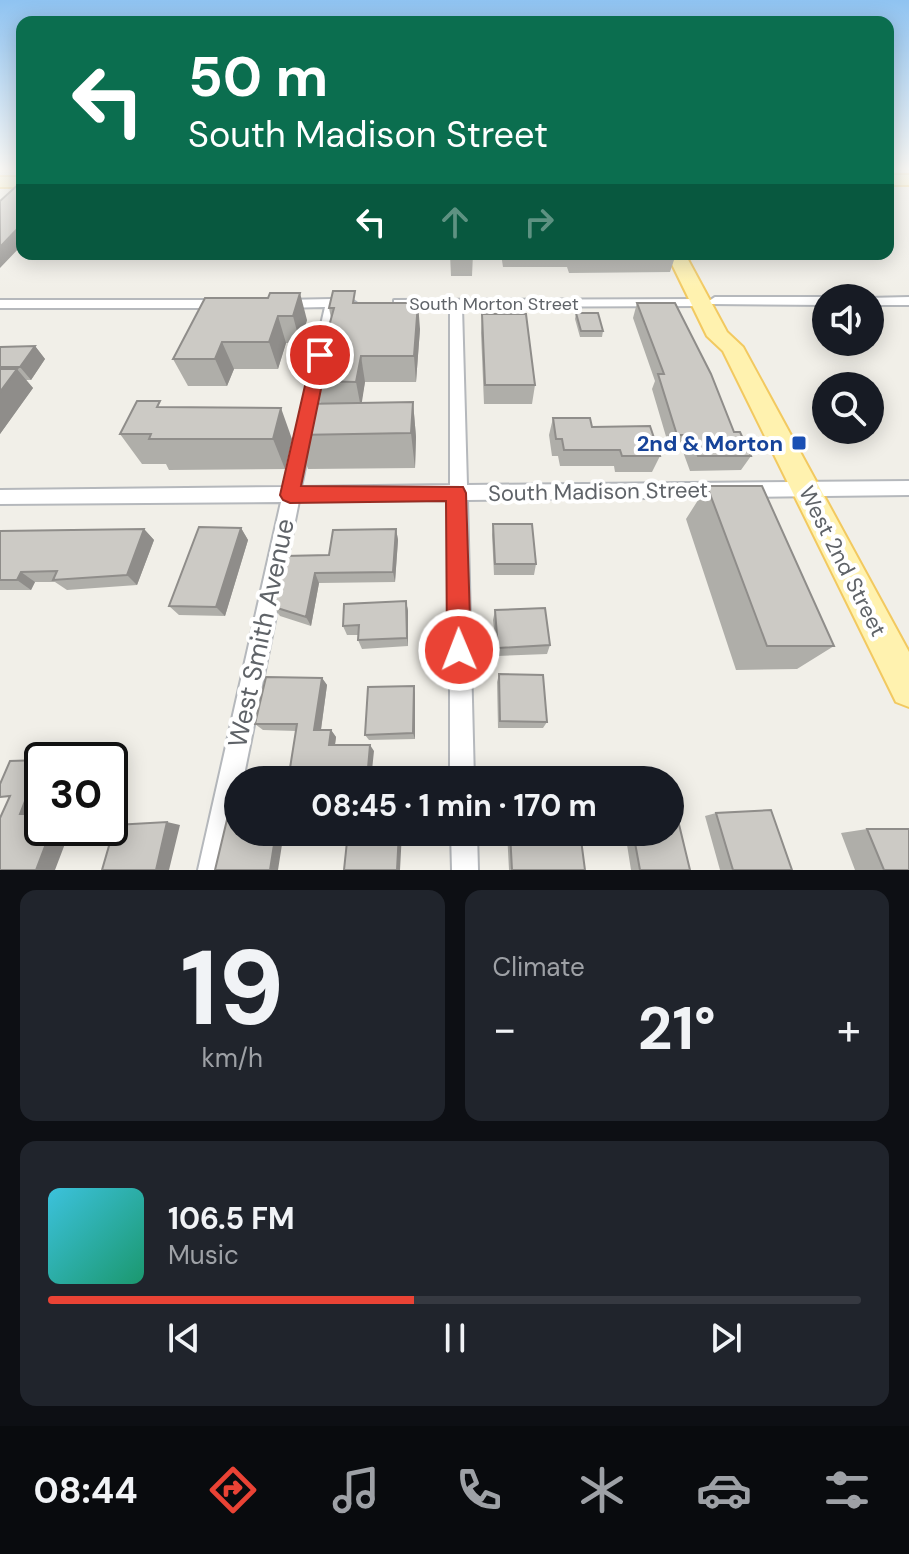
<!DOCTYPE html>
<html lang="en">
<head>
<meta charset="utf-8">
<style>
	body { margin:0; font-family:"DM Sans",sans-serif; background:#20242c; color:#f1f3f6; height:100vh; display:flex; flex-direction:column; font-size:30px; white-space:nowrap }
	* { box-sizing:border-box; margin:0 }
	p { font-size:26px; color:#9ea1a6 }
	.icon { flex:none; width:44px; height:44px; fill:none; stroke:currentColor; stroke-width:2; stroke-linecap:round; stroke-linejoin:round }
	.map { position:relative; height:870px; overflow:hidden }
	.drawer { display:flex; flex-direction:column; gap:20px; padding:20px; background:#0d0f14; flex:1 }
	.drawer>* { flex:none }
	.hud { position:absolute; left:16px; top:16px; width:878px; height:244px; border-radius:16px; box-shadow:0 4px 20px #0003; background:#0b6e4f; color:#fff; overflow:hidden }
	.buttons { position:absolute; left:812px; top:284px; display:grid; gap:16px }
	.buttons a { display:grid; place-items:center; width:72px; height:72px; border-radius:50%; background:#171b24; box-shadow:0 4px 20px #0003; font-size:40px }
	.speed { position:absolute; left:24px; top:742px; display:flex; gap:16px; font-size:40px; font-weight:700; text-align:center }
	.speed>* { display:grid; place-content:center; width:104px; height:104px; border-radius:50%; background:#171b24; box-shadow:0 4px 20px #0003; line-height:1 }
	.speed .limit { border:4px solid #111; border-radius:12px; background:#fff; color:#111 }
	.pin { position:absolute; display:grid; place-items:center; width:68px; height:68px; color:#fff; margin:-34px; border:4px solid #fff; border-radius:50%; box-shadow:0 2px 8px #0007 }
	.me { position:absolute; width:88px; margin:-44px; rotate:359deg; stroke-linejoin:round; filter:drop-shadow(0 0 6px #0008) }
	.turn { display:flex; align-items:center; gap:28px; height:168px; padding:0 40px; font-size:36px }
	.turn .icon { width:104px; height:104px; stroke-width:2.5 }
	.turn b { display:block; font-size:56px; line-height:68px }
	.lanes { display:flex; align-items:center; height:76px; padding:0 40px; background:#0003; justify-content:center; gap:40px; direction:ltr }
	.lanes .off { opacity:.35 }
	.big { font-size:60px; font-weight:700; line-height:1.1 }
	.drawer .tile { flex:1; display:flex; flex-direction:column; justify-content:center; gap:12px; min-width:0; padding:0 28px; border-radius:16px; background:#20242c }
	.drawer .dial { align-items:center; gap:0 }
	.dial b { font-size:104px; line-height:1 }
	.song { display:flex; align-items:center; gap:24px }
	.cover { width:96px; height:96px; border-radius:12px; background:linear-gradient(135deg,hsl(190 70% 55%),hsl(160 70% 35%)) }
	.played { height:8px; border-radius:4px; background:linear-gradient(90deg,#ea4335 45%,#363941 45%) }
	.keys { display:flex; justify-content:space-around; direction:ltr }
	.heat { display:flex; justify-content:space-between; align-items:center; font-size:44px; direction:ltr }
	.drawer .tiles { flex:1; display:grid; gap:20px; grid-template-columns:1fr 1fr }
	.tile:last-child { grid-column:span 2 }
	.trip { position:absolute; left:224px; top:766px; width:460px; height:80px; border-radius:40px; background:#171b24; box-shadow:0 4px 20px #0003; font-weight:700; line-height:80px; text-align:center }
	.tabs { display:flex; height:128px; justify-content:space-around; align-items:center; background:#090b0e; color:#9ea1a6 }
	.tabs .icon { width:56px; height:56px }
	.tabs .current { color:#ea4335 }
	.tabs b { font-size:36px; color:#f1f3f6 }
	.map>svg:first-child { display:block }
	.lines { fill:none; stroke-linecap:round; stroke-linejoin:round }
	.street-casing { stroke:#b5b8bc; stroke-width:4 }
	.primary-casing { stroke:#f2c960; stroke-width:4 }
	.street { fill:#fff; fill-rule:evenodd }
	.primary { fill:#fff2af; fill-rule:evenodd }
	.wall { fill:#afaea9 }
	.shaded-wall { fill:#8f8d8a }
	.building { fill:#cccac5; stroke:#8f8d8a; stroke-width:2 }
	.route { fill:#ea4335; stroke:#982c22; stroke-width:2 }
	.transit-dot { fill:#1a4fb4; stroke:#fff; stroke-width:3 }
	.labels { text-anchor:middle; stroke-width:8; stroke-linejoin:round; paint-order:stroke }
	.far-street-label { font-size:18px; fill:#5f6368; stroke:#fff }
	.transit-label { font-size:22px; font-weight:bold; fill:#164399; stroke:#fff; text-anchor:end }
	.street-label { font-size:22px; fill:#5f6368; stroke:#fff }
	.near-street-label { font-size:26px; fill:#5f6368; stroke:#fff }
</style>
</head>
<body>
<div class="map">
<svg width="909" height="870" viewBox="0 0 909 870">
	<rect width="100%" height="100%" fill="#f1efe8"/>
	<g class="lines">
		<g class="street-casing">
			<path id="street" d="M715 297H826L829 298H826V305L711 304 709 301Z
				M909 297V305H870V298H867Z
				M332 299H350L356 303 350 307H338L301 487 450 485V307H398L394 306V300L701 299 705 300V306L462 307 467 485 909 481V495L467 500 474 780H450V500L299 501 243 780H238V803L224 870H198L281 502 0 504V490L284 487 325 307 282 308 276 304 282 300Z
				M0 300H222L228 304 222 308H0Z
				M451 832H477L478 870H452Z"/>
		</g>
		<g class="primary-casing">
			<path id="primary" d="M888 175H909V185H888Z
				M0 177H22V187H0Z
				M667 254H685L727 332 743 347 909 652V707L896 702 723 351 707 336Z"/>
		</g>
		<use href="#street" class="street"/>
		<use href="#primary" class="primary"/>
	</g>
	<path class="wall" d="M450 254H473L472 276H451Z
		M501 254H676L670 272 569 273 567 267H503Z
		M268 298 307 320 300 343H286L278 369H234L227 386H188L173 359Z
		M357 303 420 329 416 382H365L361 403 413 402 416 437 415 468 308 469 296 435 321 404 314 381 331 318 329 308Z
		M637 303 751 456 741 470 690 471 682 449 670 450 652 389 655 381 633 318Z
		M576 313 603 331 602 337H580L575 319Z
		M482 314 535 385 532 404H484L481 333Z
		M35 346 45 359 31 380H26L33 388 0 434V347Z
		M164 407 292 439 285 469 169 470 166 464H142L120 434Z
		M553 418 592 427 660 456 652 472H615L614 466H560L558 456H552L549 435Z
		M707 486 834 646 797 669 736 670 686 519Z
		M493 524 536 564 534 575H494L492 535Z
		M241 528 248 540 225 616 179 615 169 606Z
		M144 529 154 540 137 585 67 590 55 582H35L31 590H0V531Z
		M396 529 398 540 395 582 319 583 311 626 280 616 274 607 329 555Z
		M406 601 408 611V646L362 649 358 640 359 635H347L343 626Z
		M495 610 550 645 547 654 497 656 493 620Z
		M499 674 547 722 543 728H498L497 682Z
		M322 678 327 685 321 730H331L336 737 335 745 374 751 332 774 296 773 290 768 296 731 263 730 255 724Z
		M415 693V739L369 740 365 735Z
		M716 813 792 870H720L705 816Z
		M867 829 909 870H855L841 833Z
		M507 832H580L585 870H509Z
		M625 832H670L690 870H631Z"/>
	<path class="shaded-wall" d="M22 224V245L0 268V247Z
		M300 293 307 320 300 343 293 316Z
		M418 303 420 329 416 382 414 356Z
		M278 316 286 343 278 369 269 342Z
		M222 342 234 369 227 386 215 359Z
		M35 346 45 359 31 380 20 367Z
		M361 356 365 382 361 408 356 382Z
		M17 369 33 388 0 434V392Z
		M413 402 416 437 415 468 411 433Z
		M281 408 292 439 285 469 273 439Z
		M241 528 248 540 225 616 216 607Z
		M144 529 154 540 137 585 127 575Z
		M396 529 398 540 395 582 393 572Z
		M21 572 35 582 31 590 17 580Z
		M315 573 319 583 311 626 306 617Z
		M406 601 408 611V646L407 638Z
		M322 678 327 685 320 736 314 730Z
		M414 686 415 693V739L413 733Z
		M331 730 336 737 334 751 329 745Z
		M370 745 374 751 371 780H367Z
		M41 760H43L42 807 38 817 20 814Z
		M167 822 180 825 169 870H156Z
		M52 828H71L55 870H36Z
		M276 832H284L278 870H270Z
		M399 832H402L400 870H397Z"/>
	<path class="building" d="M22 181V224L0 247V201Z
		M450 254H473V256H451Z
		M333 291H355L353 303H418L414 356H361L356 382 314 381 334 308H329Z
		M270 293H300L293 316H278L269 342H222L215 359H173L205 298H268Z
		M637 303H675L711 374 734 432H740L751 456H698L690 435H677L658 374H664Z
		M576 313H598L603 331H581Z
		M482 314H526L535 385H485Z
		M35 346 20 367H0V347Z
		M0 369H17L0 392Z
		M137 401H160L157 407 281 408 273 439H149L151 434H120Z
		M413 402 411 433 296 435 303 404Z
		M553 418H590L592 427 650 426 660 456H622L620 450H564L562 439H556Z
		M707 486H762L834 646H767Z
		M493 524H532L536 564H495Z
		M199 527 241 528 216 607 169 606Z
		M144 529 127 575 53 580 57 571 21 572 17 580H0V531Z
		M396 529 393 572 315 573 306 617 274 607 285 556 329 555 333 530Z
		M406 601 407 638 358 640 359 625 343 626 344 604Z
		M545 608 550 645 498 648 495 610Z
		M499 674 543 675 547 722 500 721Z
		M266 677 322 678 314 730H331L329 745H370L367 780H331L332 769 290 768 297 724H255Z
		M414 686 413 733 365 735 368 687Z
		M41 760 20 814H42V828H52L36 870H0V818L10 796 0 797V784L10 761Z
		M670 787 690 870H640L633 832H670Z
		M230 807H238V832H276L270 870H215Z
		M771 810 792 870H733L716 813Z
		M167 822 156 870H102L115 825Z
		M867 829H909V870H884Z
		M348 832H399L397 870H344Z
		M510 832H580L585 870H512Z"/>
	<linearGradient id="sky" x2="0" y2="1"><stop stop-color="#8fc3f1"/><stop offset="0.58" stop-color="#f9f8f5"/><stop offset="1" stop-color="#f9f8f5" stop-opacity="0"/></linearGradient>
	<rect width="909" height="291" fill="url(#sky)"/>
	<path class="route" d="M320 350 328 355 301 486 463 487 466 493 471 650 468 659 459 662 450 659 447 650 446 501 290 503 283 500 280 495 312 355Z"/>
	<rect class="transit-dot" x="791" y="435" width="16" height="16" rx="4"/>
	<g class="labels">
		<g class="far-street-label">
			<text x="494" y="310">South Morton Street</text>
		</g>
		<g class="transit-label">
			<text x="783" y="451">2nd &amp; Morton</text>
		</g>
		<g class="street-label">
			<text transform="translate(598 491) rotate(-1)" y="8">South Madison Street</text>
			<text transform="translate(843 561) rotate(63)" y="8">West 2nd Street</text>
		</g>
		<g class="near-street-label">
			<text transform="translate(261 633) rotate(-78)" y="9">West Smith Avenue</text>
		</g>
	</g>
</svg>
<div class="buttons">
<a><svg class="icon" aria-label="sound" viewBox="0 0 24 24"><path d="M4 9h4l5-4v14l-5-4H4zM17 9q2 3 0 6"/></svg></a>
<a><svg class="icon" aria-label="search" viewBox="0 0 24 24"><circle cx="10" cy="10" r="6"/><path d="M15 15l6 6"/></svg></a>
</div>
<div class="speed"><div class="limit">30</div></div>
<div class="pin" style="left:320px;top:355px;background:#d93025"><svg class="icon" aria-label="arrive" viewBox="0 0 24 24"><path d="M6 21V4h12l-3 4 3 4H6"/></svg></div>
<svg class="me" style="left:459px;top:650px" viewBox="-20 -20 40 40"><circle r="17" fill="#ea4335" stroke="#fff" stroke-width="3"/><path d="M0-11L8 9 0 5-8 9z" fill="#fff"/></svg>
<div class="trip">08:45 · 1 min · 170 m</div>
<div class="hud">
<div class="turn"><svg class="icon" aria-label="left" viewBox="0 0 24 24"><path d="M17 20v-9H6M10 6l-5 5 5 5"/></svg><div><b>50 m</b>South Madison Street</div></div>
<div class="lanes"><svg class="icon" aria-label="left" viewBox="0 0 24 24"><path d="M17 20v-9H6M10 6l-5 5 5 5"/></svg><svg class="icon off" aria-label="ahead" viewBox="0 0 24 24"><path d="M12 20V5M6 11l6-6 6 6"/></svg><svg class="icon off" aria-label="right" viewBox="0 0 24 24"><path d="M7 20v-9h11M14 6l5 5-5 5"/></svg></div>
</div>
</div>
<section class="drawer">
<div class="tiles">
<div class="tile dial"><b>19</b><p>km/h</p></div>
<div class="tile"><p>Climate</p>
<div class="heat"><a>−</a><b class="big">21°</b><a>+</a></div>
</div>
<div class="tile">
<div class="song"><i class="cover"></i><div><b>106.5 FM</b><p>Music</p></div></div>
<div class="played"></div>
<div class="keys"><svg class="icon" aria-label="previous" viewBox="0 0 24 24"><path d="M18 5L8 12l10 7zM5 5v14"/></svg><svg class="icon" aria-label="pause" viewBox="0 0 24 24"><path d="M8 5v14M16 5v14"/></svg><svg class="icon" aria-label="next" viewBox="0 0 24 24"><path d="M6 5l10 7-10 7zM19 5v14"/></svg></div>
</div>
</div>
</section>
<nav class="tabs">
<b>08:44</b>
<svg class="icon current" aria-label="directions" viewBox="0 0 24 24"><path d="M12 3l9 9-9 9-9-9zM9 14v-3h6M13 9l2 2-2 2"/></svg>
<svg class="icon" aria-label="music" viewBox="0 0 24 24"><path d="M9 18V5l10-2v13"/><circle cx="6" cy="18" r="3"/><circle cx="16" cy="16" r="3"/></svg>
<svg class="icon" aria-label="phone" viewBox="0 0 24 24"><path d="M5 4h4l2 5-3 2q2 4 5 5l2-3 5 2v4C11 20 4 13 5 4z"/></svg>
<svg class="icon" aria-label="climate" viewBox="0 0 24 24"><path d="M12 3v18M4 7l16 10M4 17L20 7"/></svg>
<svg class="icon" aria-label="car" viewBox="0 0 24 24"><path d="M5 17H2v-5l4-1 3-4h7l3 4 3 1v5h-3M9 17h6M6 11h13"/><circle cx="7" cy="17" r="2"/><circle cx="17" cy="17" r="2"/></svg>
<svg class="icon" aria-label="filters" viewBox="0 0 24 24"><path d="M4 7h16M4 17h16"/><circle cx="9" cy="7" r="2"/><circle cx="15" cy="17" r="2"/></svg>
</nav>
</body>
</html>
